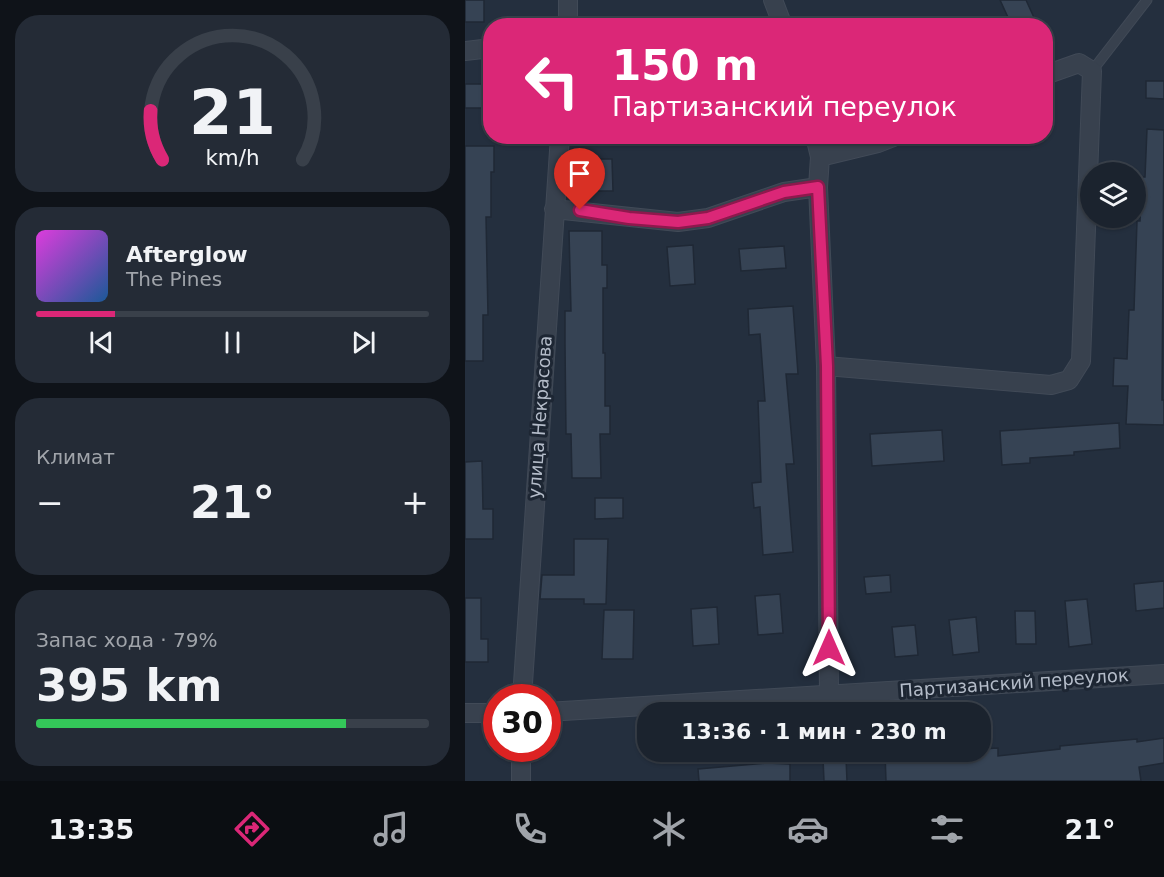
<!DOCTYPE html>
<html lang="ru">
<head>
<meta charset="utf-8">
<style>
	body { margin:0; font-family:"DejaVu Sans",sans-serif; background:#242b36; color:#f1f3f6; height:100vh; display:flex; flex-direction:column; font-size:22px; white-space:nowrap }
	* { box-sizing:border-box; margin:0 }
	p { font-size:20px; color:#a0a4aa }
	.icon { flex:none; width:33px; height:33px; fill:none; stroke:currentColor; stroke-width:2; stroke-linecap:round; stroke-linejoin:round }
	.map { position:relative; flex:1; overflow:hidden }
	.panel { display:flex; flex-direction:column; gap:15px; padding:15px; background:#0f1319; width:465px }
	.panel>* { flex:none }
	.hud { position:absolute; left:18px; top:18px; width:570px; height:126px; border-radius:24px; box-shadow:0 2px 4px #0004,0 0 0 2px #39404a; background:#db2777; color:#fff; overflow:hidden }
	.buttons { position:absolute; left:615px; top:162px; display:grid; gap:12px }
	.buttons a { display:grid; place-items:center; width:66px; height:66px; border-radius:50%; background:#1b232e; box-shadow:0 2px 4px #0004,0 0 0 2px #39404a; font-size:30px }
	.speed { position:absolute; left:18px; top:684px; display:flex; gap:12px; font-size:30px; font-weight:700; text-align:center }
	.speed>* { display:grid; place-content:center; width:78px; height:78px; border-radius:50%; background:#1b232e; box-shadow:0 2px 4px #0004,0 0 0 2px #39404a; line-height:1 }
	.speed .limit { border:9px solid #d22; background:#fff; color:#111 }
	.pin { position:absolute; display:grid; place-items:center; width:51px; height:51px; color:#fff; margin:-62px -26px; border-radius:50% 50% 50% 0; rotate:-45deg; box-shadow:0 0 6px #0007 }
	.pin .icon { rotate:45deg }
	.me { position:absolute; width:66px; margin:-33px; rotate:0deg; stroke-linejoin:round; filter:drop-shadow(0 0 4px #0008) }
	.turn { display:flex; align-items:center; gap:21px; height:126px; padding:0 30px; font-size:27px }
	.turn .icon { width:78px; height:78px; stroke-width:2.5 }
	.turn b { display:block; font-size:42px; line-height:51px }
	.big { font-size:45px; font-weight:600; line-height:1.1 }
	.panel .widget { flex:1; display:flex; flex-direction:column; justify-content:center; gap:9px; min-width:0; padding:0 21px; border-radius:24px; background:#242b36 }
	.panel .dial { align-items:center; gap:0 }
	.dial svg { height:156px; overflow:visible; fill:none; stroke:#39404a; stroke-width:7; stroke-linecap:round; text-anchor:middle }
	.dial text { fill:#f1f3f6; stroke:none }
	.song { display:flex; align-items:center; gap:18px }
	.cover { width:72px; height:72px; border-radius:9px; background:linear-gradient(135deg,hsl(300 70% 55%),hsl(210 70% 35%)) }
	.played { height:6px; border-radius:3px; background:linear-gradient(90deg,#db2777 20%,#39404a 20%) }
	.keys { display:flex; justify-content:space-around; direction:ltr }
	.heat { display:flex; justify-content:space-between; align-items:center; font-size:33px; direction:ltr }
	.charge { height:9px; border-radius:4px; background:linear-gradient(90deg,#34c759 79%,#39404a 0) }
	.trip { position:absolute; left:172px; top:702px; width:354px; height:60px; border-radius:24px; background:#1b232e; box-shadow:0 2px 4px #0004,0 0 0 2px #39404a; font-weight:600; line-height:60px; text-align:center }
	.dock { display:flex; height:96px; justify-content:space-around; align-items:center; background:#0b0e12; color:#a0a4aa }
	.dock .icon { width:42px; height:42px }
	.dock .on { color:#db2777 }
	.dock b { font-size:27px; color:#f1f3f6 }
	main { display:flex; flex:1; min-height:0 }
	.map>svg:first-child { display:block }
	.building { fill:#364354; stroke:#1f2835; stroke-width:1.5 }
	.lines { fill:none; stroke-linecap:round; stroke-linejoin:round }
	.service-casing { stroke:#414a57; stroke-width:11 }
	.minor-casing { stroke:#414a57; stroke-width:20 }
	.service { stroke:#38414e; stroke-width:9 }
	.minor { stroke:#38414e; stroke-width:18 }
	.route-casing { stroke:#8e194d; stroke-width:15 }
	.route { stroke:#db2777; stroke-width:10 }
	.labels { text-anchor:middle; stroke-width:6; stroke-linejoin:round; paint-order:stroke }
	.street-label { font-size:18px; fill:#b4bcc9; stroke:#1d2633 }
</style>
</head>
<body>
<main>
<section class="panel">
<div class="widget dial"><svg viewBox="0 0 100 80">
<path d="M14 69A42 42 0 1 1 86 69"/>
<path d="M14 69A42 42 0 0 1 8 44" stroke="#db2777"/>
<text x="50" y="56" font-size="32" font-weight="700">21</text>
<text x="50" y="72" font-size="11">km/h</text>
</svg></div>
<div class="widget">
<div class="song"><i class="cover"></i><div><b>Afterglow</b><p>The Pines</p></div></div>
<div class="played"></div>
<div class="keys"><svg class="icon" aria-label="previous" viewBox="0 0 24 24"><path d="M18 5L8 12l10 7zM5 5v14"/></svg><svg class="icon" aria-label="pause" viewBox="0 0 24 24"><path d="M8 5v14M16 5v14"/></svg><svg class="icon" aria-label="next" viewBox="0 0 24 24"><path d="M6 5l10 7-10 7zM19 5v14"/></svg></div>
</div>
<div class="widget"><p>Климат</p>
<div class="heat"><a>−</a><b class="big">21°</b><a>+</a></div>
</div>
<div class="widget"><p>Запас хода · 79%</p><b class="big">395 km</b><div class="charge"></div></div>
</section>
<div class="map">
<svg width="699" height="781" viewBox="0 0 699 781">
	<rect width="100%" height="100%" fill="#242f3e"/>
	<path class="building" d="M0 0H19V22H0Z
		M535 0H561L571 22 562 26H547Z
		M681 81H699V99L681 98Z
		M0 84H21V108H0Z
		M682 129 699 130 697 400H699V425L661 424 663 386H648L649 358 662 359 664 310H669L672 221H675L677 177H680Z
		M0 146H29V172H26V217H21L23 315H18V361H0Z
		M109 159H147L148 191H110Z
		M104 231H137V265H142V288H138V353H140V406H145V434H135L136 478H107L106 434H101L100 344V311H106Z
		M228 245 230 284 205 286 202 247Z
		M319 246 321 268 276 271 274 249Z
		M328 306 333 374H321L329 464H321L328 552 298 555 295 507 289 508 287 483 296 482 293 401H300L295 334 284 335 283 309Z
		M654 423 655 448 609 452V455L565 458V463L537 465 535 431Z
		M477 430 479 461 407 466 405 434Z
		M17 461 18 509H28V539H0V462Z
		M130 498H158V518L130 519Z
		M109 539H143L141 604H119V599H75L77 575H109Z
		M425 575 426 592 401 594 399 577Z
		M699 581V608L671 611 669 584Z
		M315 594 318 633 293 635 290 596Z
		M0 598H16V639H23V662H0Z
		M622 599 627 644 604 647 600 601Z
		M252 607 254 644 228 646 226 609Z
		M139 610H169L168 659H137Z
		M550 611H570L571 644H551Z
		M511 617 514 652 488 655 484 620Z
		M450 625 453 655 430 657 427 627Z
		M699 738V763L674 767 676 781H421L420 753 516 752V749L533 748V756L595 749V746L672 739V742Z
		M381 758 382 781H359L358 759Z
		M302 763 325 764V781H234L233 769Z"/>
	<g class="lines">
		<g class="service-casing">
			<path id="service" d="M627 71 682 0"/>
		</g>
		<g class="minor-casing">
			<path id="minor" d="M308 0 318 26
				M103 26V0
				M0 51 26 48
				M350 136 355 157 353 187
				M355 157 413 143 431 136
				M89 209 213 222 243 218 319 192 353 187 361 366 364 695
				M361 366 586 385 604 380 616 361 627 71 614 63 580 75
				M57 698 95 136
				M82 712 699 674
				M0 713H32
				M56 748V781"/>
		</g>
		<use href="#service" class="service"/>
		<use href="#minor" class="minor"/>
	</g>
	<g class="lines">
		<g class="route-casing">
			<path id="route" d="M115 210 164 218 213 222 243 218 319 192 353 187 362 366 364 648"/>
		</g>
		<use href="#route" class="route"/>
	</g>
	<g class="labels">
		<g class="street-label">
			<text transform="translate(75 417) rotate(-86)" y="6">улица Некрасова</text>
			<text transform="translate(549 683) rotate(-4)" y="6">Партизанский переулок</text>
		</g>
	</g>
</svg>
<div class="buttons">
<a><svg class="icon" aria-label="layers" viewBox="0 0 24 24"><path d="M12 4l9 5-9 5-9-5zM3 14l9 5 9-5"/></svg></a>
</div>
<div class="speed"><div class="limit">30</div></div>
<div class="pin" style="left:115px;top:210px;background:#d93025"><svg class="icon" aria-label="arrive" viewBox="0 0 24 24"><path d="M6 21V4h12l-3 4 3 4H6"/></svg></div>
<svg class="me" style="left:364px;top:648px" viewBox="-20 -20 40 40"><path d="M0-17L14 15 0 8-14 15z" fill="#db2777" stroke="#fff" stroke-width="4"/></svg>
<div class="trip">13:36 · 1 мин · 230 m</div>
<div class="hud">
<div class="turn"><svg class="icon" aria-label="left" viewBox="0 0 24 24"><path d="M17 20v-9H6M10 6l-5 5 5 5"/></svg><div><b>150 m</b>Партизанский переулок</div></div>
</div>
</div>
</main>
<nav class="dock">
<b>13:35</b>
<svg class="icon on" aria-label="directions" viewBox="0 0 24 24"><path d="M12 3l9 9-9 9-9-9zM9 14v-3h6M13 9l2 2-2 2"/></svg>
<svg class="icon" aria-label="music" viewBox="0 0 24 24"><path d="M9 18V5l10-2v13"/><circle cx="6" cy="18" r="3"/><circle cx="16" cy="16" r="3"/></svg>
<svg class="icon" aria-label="phone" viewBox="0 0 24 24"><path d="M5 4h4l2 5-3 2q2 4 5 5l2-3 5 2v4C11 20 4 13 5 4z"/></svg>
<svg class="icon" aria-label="climate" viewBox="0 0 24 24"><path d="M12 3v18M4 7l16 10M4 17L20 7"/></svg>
<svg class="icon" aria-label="car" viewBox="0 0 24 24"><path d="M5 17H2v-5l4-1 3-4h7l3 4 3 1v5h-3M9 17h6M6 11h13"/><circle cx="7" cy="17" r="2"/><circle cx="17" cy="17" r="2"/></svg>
<svg class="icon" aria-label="filters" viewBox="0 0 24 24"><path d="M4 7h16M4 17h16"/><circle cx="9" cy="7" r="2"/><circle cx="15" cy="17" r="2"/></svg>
<b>21°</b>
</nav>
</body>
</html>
